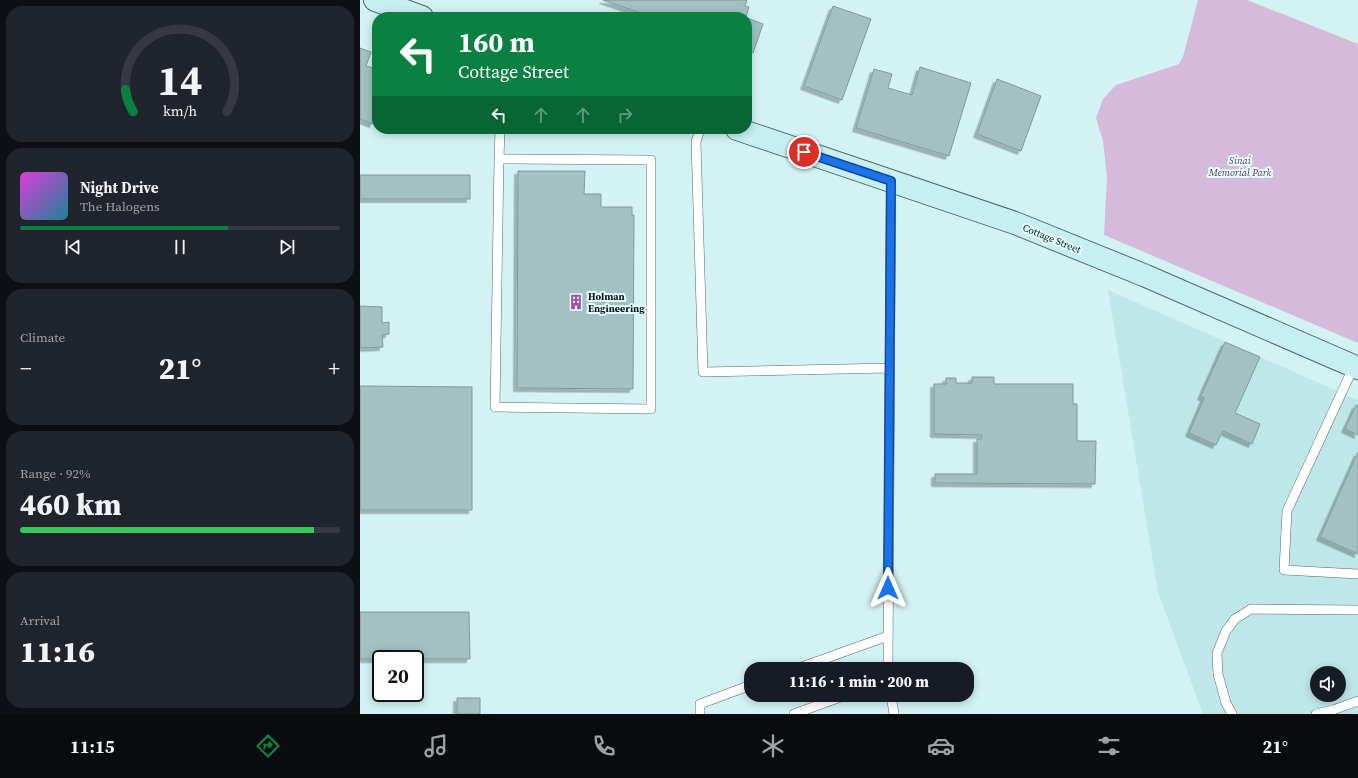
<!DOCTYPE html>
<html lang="en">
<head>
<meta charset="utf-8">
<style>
	body { margin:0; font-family:"Source Serif 4",serif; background:#20242c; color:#f1f3f6; height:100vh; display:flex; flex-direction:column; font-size:15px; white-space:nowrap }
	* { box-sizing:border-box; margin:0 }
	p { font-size:13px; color:#9ea1a6 }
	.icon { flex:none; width:22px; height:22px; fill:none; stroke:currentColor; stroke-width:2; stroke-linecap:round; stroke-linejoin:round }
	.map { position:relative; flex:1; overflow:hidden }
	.sheet { display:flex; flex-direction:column; gap:6px; padding:6px; background:#0d0f14; width:360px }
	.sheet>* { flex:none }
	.hud { position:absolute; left:12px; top:12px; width:380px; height:122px; border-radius:16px; box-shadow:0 2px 10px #0003; background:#0b8043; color:#fff; overflow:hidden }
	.tools { position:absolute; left:950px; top:666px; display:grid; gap:8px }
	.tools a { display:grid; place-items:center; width:36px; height:36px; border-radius:50%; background:#171b24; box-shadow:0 2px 10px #0003; font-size:20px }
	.speed { position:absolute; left:12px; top:650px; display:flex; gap:8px; font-size:20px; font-weight:700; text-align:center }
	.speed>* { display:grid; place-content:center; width:52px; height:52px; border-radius:50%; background:#171b24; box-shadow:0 2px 10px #0003; line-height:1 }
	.speed .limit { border:2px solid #111; border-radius:6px; background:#fff; color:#111 }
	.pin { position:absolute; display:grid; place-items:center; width:34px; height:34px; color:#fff; margin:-17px; border:2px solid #fff; border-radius:50%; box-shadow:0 1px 4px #0007 }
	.me { position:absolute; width:44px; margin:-22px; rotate:0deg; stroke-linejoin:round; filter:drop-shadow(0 0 3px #0008) }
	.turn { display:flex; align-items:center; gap:14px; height:84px; padding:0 20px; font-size:18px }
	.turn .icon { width:52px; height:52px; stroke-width:2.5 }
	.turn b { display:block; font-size:28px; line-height:34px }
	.lanes { display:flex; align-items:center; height:38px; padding:0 20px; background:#0003; justify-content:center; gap:20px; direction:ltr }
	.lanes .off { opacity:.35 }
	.big { font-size:30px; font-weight:800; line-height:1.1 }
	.sheet .card { flex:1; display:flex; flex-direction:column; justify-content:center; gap:6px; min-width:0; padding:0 14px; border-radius:16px; background:#20242c }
	.sheet .dial { align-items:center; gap:0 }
	.dial svg { height:104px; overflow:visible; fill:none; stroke:#363941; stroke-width:7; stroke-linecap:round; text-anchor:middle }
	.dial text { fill:#f1f3f6; stroke:none }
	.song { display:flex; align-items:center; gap:12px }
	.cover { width:48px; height:48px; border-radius:6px; background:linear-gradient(135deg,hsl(300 70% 55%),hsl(190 70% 35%)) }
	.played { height:4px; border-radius:2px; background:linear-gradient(90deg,#0b8043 65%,#363941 65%) }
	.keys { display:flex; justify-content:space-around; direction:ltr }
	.heat { display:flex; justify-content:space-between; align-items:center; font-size:22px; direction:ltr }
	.charge { height:6px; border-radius:3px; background:linear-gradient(90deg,#34c759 92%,#363941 0) }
	.trip { position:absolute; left:384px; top:662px; width:230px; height:40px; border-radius:16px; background:#171b24; box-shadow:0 2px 10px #0003; font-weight:800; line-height:40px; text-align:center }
	.tab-bar { display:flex; height:64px; justify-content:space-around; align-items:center; background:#090b0e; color:#9ea1a6 }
	.tab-bar .icon { width:28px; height:28px }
	.tab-bar .selected { color:#0b8043 }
	.tab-bar b { font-size:18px; color:#f1f3f6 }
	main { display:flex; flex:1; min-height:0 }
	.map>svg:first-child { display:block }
	.built { fill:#bfe7e8; fill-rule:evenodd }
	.green { fill:#d5badb }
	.building { fill:#a3c1c1; stroke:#7d9a9b; filter:url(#shadow) }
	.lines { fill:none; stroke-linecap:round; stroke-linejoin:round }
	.lane-casing { stroke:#4f6b6c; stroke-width:10 }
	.secondary-casing { stroke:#4f6b6c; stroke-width:24 }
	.lane { stroke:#fff; stroke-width:9 }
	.secondary { stroke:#c7eef0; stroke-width:22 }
	.route-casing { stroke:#114b97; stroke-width:10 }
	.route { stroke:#1a73e8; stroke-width:7 }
	.labels { text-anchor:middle; stroke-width:4; stroke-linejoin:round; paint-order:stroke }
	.park-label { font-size:10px; font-style:italic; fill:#603369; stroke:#e5feff }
	.street-label { font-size:10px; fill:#071212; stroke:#e5feff }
	.poi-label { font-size:10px; font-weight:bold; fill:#071212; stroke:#e5feff; text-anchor:start }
</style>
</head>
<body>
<main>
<section class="sheet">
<div class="card dial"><svg viewBox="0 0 100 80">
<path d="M14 69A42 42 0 1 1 86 69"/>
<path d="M14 69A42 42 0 0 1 8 52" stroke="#0b8043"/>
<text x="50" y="56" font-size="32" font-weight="700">14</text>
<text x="50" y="72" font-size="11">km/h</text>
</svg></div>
<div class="card">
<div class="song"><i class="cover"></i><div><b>Night Drive</b><p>The Halogens</p></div></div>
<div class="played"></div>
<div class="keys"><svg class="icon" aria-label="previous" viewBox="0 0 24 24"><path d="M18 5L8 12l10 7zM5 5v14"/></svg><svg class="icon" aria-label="pause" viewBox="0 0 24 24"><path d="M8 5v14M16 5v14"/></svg><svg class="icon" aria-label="next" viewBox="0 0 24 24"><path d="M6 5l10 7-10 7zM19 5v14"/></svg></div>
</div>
<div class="card"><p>Climate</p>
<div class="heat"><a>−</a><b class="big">21°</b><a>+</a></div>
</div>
<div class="card"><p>Range · 92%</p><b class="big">460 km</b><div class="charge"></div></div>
<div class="card"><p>Arrival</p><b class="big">11:16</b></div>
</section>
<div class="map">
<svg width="998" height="714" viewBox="0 0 998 714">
	<defs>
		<filter id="shadow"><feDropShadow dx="-3.5" dy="3.5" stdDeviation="0" flood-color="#0004"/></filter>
	</defs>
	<rect width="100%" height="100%" fill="#d3f2f3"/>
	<path class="built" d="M748 290 998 400V714H843L798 592ZM957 673H979V695H957Z"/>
	<path class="green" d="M838 0H887L998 44V343L744 235 747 177 743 141 736 118 743 99 756 85 819 64 823 57Z"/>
	<path class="building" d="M243 0H387L385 6 389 7 386 17H292Z
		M473 6 511 19 482 100 444 86Z
		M387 18 403 24 393 53 387 50Z
		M0 48 11 52 6 66 17 69V119L15 118 13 124 0 119Z
		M560 67 611 83 589 156 496 128 514 69 532 74 528 88 552 95Z
		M637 79 681 96 661 151 617 134Z
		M158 171H225L224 194H241V207H272V215H274L273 389 157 388Z
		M0 175H110V199H0Z
		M0 306 22 307V323L29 322V334L22 335 23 347 0 348Z
		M865 342 900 357 875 413 900 424 892 444 863 431 856 445 829 433 844 398 841 396Z
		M612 377H634V384H713V404H717V441H736L735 484 575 483V474H617V439H621L622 435 574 434V384H586V378H596V383H612Z
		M0 386 112 387V510H0Z
		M996 405 998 406V435L985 429Z
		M998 452V554L960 537Z
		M0 612H109L110 659H0Z
		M97 698H120V714H97Z"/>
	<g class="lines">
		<g class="lane-casing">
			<path id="lane" d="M340 129 336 142 343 372 529 368
				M139 159 291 160V409L135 407 139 159 140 129
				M994 366 927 511 924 570 998 574
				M436 669 528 636
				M528 669 531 181
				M531 695 534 714
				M340 714V704L391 685
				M434 714 486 695
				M872 714 866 703 858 674 857 653 866 631 875 619 891 609 998 610
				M956 714 973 710 998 701"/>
		</g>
		<g class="secondary-casing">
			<path id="secondary" d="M15 0 62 17
				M377 129 655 223 786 276 998 368"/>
		</g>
		<use href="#lane" class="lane"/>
		<use href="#secondary" class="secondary"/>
	</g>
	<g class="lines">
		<g class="route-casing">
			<path id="route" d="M444 152 531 181 528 588"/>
		</g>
		<use href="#route" class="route"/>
	</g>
	<defs>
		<g id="building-bare" transform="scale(1.2)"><path d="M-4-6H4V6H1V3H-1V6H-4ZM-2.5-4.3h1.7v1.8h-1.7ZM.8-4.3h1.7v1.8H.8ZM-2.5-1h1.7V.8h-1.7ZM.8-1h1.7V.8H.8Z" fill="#a34ab6" stroke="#e5feff" stroke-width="2.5" paint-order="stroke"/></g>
	</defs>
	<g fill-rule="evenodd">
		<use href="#building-bare" x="216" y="302"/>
	</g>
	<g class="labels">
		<g class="park-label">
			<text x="880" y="164">Sinai<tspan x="880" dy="12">Memorial Park</tspan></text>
		</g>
		<g class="street-label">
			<text transform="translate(692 238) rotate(22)" y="4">Cottage Street</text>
		</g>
		<g class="poi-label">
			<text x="228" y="300">Holman<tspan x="228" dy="12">Engineering</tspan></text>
		</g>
	</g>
</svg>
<div class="tools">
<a><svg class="icon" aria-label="sound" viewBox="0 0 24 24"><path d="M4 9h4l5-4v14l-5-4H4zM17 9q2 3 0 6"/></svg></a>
</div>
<div class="speed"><div class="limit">20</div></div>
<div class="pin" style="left:444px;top:152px;background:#d93025"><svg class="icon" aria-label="arrive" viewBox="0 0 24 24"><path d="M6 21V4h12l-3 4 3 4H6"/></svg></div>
<svg class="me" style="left:528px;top:588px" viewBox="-20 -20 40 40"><path d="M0-17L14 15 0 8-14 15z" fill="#1a73e8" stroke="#fff" stroke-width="4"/></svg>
<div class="trip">11:16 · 1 min · 200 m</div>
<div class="hud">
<div class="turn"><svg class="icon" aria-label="left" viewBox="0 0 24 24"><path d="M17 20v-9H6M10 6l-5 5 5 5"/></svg><div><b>160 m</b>Cottage Street</div></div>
<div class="lanes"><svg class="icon" aria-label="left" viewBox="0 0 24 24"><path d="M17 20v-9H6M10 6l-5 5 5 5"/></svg><svg class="icon off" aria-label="ahead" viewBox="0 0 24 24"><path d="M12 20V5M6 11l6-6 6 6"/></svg><svg class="icon off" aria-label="ahead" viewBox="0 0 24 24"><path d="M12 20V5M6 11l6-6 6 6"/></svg><svg class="icon off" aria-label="right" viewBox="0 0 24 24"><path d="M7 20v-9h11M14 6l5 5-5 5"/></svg></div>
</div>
</div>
</main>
<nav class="tab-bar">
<b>11:15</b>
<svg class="icon selected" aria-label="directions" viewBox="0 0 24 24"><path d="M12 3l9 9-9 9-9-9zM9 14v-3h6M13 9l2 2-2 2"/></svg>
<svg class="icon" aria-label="music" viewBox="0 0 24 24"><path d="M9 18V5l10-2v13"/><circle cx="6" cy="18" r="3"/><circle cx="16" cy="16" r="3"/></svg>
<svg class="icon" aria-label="phone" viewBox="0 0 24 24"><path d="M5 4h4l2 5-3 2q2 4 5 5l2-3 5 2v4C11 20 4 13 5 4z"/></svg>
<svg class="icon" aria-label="climate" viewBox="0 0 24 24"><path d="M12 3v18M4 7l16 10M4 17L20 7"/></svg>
<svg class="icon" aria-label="car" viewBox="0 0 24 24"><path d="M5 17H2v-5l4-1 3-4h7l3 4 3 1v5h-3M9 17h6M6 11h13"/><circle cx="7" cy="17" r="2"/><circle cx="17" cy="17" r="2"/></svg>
<svg class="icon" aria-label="filters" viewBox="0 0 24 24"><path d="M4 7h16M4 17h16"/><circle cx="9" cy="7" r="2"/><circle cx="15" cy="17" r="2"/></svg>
<b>21°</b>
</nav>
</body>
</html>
